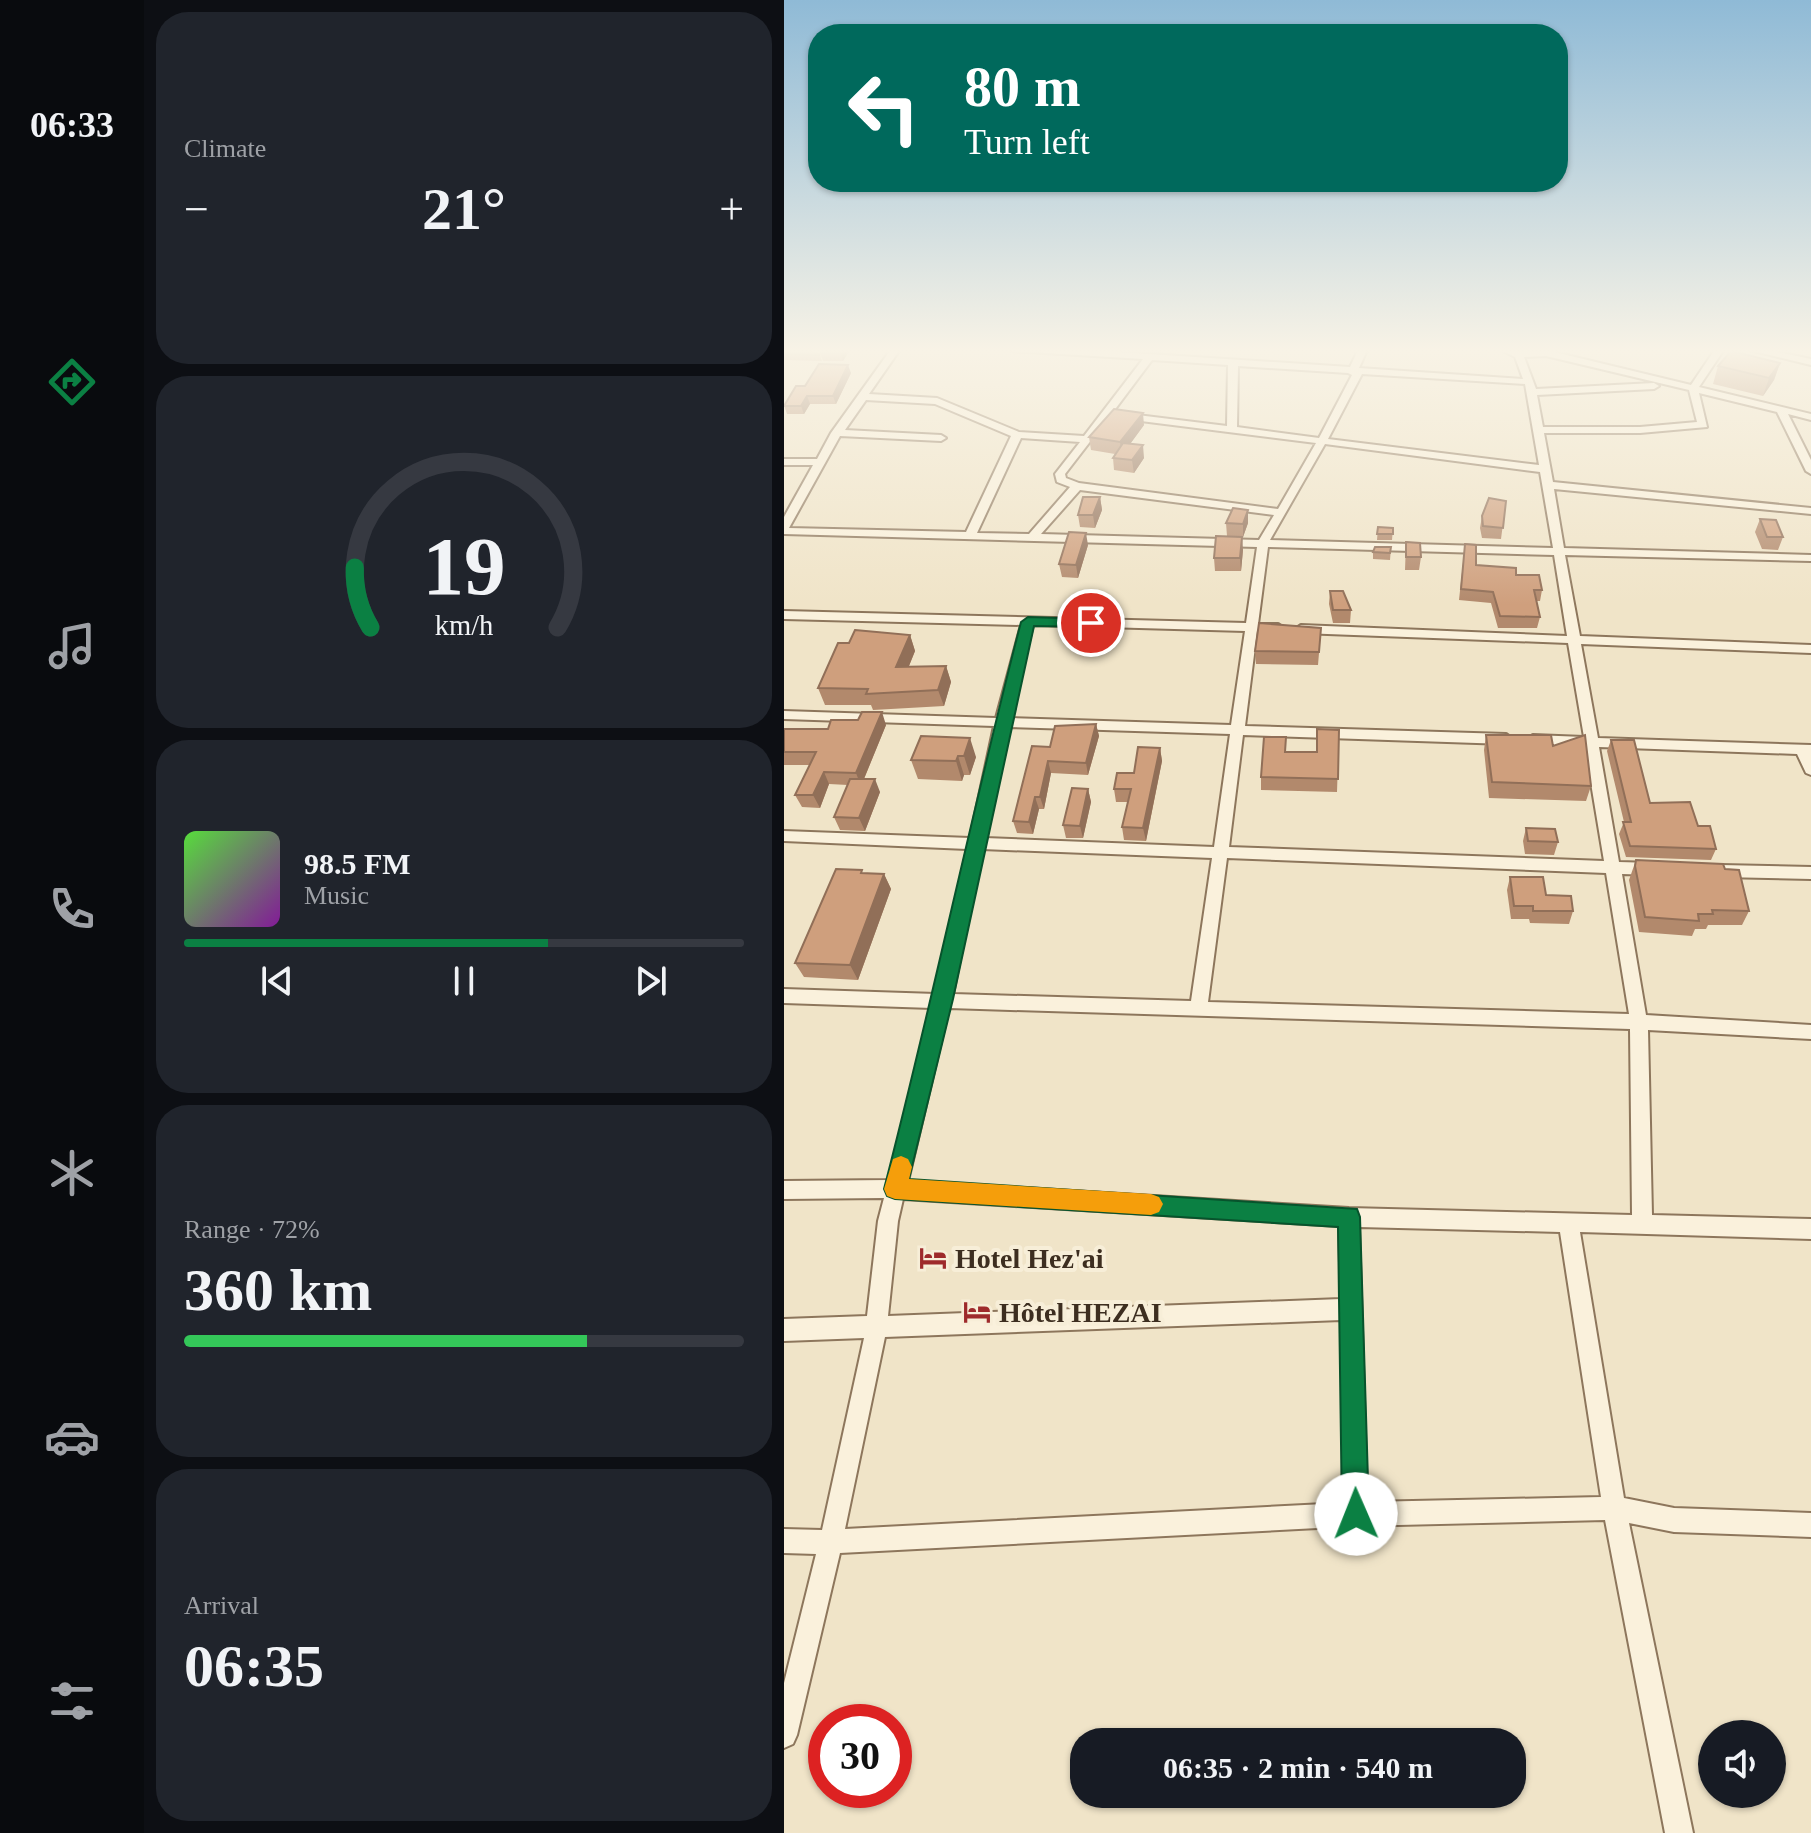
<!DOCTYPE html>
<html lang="en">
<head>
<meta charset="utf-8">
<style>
	body { margin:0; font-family:"Times New Roman",serif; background:#20242c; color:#f1f3f6; height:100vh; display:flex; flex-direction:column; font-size:30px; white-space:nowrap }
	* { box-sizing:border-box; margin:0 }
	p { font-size:26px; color:#9ea1a6 }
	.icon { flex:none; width:44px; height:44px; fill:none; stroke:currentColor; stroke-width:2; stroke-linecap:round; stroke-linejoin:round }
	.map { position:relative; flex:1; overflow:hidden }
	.side { display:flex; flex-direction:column; gap:12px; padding:12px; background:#0d0f14; width:640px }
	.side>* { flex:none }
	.hud { position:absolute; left:24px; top:24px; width:760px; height:168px; border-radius:32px; box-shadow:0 2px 6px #0004; background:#00695c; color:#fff; overflow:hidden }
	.controls { position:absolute; left:914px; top:1720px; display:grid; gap:16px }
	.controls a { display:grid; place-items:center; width:88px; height:88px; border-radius:50%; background:#171b24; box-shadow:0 2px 6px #0004; font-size:40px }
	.speed { position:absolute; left:24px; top:1704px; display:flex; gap:16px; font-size:40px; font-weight:700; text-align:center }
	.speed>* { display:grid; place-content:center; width:104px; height:104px; border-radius:50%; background:#171b24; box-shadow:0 2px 6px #0004; line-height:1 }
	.speed .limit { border:12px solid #d22; background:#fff; color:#111 }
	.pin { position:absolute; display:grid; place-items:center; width:68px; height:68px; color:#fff; margin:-34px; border:4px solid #fff; border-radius:50%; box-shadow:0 2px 8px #0007 }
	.me { position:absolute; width:88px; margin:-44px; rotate:359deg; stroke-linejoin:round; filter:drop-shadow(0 0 6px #0008) }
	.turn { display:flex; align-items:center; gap:28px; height:168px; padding:0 24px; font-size:36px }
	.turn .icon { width:104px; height:104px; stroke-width:2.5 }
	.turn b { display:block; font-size:56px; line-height:68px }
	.big { font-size:60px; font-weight:700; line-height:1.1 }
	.side .card { flex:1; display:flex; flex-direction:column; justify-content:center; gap:12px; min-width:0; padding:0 28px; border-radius:32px; background:#20242c }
	.side .dial { align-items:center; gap:0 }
	.dial svg { height:208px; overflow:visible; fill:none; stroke:#363941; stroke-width:7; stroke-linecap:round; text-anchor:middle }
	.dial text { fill:#f1f3f6; stroke:none }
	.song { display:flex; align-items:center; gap:24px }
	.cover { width:96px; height:96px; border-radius:12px; background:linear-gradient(135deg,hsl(110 70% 55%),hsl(290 70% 35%)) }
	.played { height:8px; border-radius:4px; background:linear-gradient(90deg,#0b8043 65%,#363941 65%) }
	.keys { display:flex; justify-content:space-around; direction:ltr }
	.heat { display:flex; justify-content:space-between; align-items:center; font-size:44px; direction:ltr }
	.charge { height:12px; border-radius:6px; background:linear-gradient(90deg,#34c759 72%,#363941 0) }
	.trip { position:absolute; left:286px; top:1728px; width:456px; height:80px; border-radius:32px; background:#171b24; box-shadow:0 2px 6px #0004; font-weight:700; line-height:80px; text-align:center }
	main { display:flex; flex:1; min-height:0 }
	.tab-bar { display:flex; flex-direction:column; width:144px; justify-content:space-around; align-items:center; background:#090b0e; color:#9ea1a6 }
	.tab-bar .icon { width:56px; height:56px }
	.tab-bar .current { color:#0b8043 }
	.tab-bar b { font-size:36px; color:#f1f3f6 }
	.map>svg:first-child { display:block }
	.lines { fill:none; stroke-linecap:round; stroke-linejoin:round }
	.minor-casing { stroke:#8d765c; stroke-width:4 }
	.minor { fill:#faf1dc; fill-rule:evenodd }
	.wall { fill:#b2896c }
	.shaded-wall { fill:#916f58 }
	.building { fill:#cf9f7d; stroke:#916f58; stroke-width:2 }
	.route { fill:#0b8043; stroke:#07532c; stroke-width:2 }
	.slow { fill:#f59e0b }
	.labels { text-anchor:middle; stroke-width:8; stroke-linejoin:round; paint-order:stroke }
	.near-poi-label { font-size:28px; font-weight:bold; fill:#3d2e20; stroke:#f7eed8; text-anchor:start }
</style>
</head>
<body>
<main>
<nav class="tab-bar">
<b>06:33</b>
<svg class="icon current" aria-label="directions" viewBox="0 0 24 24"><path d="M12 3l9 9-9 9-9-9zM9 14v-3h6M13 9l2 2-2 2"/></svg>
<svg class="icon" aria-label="music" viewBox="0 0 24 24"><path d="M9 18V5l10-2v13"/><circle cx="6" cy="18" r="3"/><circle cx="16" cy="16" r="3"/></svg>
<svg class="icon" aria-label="phone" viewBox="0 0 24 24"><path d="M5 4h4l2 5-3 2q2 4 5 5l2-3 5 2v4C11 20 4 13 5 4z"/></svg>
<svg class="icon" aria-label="climate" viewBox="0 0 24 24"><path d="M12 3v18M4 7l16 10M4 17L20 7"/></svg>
<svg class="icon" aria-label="car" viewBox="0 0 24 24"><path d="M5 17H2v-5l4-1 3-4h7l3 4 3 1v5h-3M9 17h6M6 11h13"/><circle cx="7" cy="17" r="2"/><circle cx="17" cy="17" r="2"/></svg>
<svg class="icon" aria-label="filters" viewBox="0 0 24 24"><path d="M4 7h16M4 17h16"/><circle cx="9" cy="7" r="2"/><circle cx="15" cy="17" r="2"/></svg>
</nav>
<section class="side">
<div class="card"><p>Climate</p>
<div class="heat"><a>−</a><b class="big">21°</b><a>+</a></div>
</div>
<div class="card dial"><svg viewBox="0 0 100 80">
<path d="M14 69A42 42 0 1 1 86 69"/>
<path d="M14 69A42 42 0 0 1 8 46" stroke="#0b8043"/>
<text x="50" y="56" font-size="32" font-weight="700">19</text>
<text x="50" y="72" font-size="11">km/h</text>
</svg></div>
<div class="card">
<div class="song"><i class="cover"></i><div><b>98.5 FM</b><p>Music</p></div></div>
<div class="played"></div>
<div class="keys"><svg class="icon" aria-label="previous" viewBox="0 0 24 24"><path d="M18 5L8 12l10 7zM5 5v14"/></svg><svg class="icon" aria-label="pause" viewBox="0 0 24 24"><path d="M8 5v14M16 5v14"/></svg><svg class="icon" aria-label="next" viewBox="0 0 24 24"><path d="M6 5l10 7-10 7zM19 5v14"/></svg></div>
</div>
<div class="card"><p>Range · 72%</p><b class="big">360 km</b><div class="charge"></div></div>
<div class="card"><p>Arrival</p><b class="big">06:35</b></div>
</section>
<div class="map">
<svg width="1027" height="1833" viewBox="0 0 1027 1833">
	<rect width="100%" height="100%" fill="#f0e4c8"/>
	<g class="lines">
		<g class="minor-casing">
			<path id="minor" d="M108 348H117L85 394 153 398 235 432 300 436 359 359 227 351 223 348H273L566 367 575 348H584L575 368 739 379 731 357 713 348H726L736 352 762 350 907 385 932 348H941L915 387 1027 414V420L1004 414 1027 460V474L1022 471 993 412 915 393 923 427 856 433H760L769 482 1027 508V514L770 489 780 548 1027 555V561L781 555 796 636 1027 645V653L797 644 814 738 1027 745V775L1022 773 1013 754 815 747 835 862 869 863 877 869 869 875 838 874 862 1015 1027 1025V1039L864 1030 868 1215 1027 1219V1239L796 1232 840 1498 890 1508 1027 1513V1537L890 1532 845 1523 909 1833H881L821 1520 572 1526 56 1553 13 1735 9 1744 0 1748V1683L32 1554 0 1553V1529L38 1530 80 1338 0 1341V1319L83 1316 94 1221 100 1198 0 1199V1181L105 1180 148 1008 0 1003V989L152 994 183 849 0 841V831L186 838 210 726 0 719V711L212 718 237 625 0 619V611L462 623 473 547 0 534V517L29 465H0V459H33L47 433ZM762 356 905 390 913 422 856 427H759L753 395 870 389 875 386 870 383 752 389 740 357ZM368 360 444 365 443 426 329 412ZM454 366 564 373 568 375 535 438 453 427ZM578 374 741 384 755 465 544 439ZM82 400 151 404 227 436 182 532 5 528 56 436 157 441 162 438 157 435 61 430ZM325 417 532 443 494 509 295 483 282 478 281 474ZM237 438 296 442 271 474 273 482 286 487 245 534 193 533ZM541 444 756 472 769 548 486 540ZM296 490 490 515 475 540 257 534ZM484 547 770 555 783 636 517 625 511 629 517 633 784 643 800 737 749 735 742 740 749 745 801 747 820 861 445 847 459 735 722 744 729 739 722 734 461 726 473 631 494 632 500 628 494 624H474ZM249 625 461 631 447 725 226 718ZM224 727 446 734 430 847 201 838ZM198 849 428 858 407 1001 169 994ZM443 858 822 873 845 1014 424 1002ZM165 1008 846 1029 848 1215 565 1208 124 1181ZM119 1199 555 1226 557 1299 104 1316 114 1221ZM575 1227 776 1232 817 1497 583 1502ZM557 1320 560 1503 61 1529 101 1337Z
				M957 348H975L1027 359V365Z
				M937 865 1027 867V879L937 877 929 871Z"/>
		</g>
		<use href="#minor" class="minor"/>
	</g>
	<path class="wall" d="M37 348H67L59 361H39L35 350Z
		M0 351 36 355 38 361 0 360Z
		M996 363 990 380 979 396 929 384 934 366Z
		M67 373 52 404H26L20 414H3L0 405 21 386Z
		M360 425 346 444 360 458 350 473 330 470 329 458 331 454 307 450 305 437Z
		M316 497 318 510 311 528 296 527 294 515Z
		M722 501 717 539 698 538 696 528 698 516Z
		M976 519 999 537 994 550 978 549 971 532Z
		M442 523H464L459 537 443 536Z
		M594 527 609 528 608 540H593Z
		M622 542 637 557 635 570H621Z
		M681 544 692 565 732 575 758 590 756 601H752L756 617 753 628H714L707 603 675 600Z
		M304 545 294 578 278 577 275 564Z
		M607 547 606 560 589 559V552Z
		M459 550 457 571H431L430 558Z
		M546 591 567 610 566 623H549L545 604Z
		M126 635 131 651 125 666H162L167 682 160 706 89 710 87 705H41L34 688 65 643Z
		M536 641 534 665 472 664 471 651Z
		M312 724 315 736 304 775 267 773 260 809H255L249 834 233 833 229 821 266 747Z
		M102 725 80 779 96 792 81 831 56 830 50 817 64 785 45 784 36 808 18 807 11 795 26 765H0V729H44Z
		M555 730 553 792 477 790V777L502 752H533Z
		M702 735 769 746 807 786 802 801 705 798 700 750Z
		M137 736 192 757 186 775H180L178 781 134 779 127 760Z
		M827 740 866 803 914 826 932 849 927 860 842 857 835 834 840 822 823 751Z
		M376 748 378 761 362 841 340 840 338 827 344 802H332L330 789 350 773Z
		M304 789 307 802 299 838H282L279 825Z
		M742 828 774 842 770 855 741 854 739 841Z
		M852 860 941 869 965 911 958 925H924L922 929H911L908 936 855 932 845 880Z
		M100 874 107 889 74 980 20 977 11 963Z
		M726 877 762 895 789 911 785 924 746 923 745 919H727L723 890Z"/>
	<path class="shaded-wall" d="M57 348H67L59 361 56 351Z
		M996 363 990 380 979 396 985 378Z
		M64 365 67 373 52 404 49 396Z
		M23 396 26 404 20 414 17 406Z
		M359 413 360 425 338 455 336 442Z
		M359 445 360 458 350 473 348 460Z
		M316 497 318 510 311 528 309 515Z
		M464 510V523L459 537V524Z
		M302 533 304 545 294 578 292 565Z
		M458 537 459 550 457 571 456 558Z
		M126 635 131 651 118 683 112 667Z
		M162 666 167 682 160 706 154 690Z
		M98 712 102 725 77 786 72 773Z
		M312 724 315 736 304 775 302 763Z
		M186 738 192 757 186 775 180 756Z
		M376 748 378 761 362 841 359 828Z
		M174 756 180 775 178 781 172 761Z
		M264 761 267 773 260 809 256 797Z
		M40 772 45 784 36 808 29 795Z
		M91 779 96 792 81 831 75 818Z
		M304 789 307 802 299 838 296 826Z
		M251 797 255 809 249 834 245 822Z
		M100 874 107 889 74 980 66 965Z"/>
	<path class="building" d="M5 348H22L36 355 0 354V351Z
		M37 348H57L56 351 35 350Z
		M947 351 996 363 985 378 934 366Z
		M35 364 64 365 49 396H23L17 406H0L12 386H21Z
		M330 409 359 413 336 442 305 437Z
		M339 443 359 445 348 460 329 458Z
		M299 497H316L309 515H294Z
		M705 498 722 501 719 528 699 526 698 516Z
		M449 508 464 510 459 524 442 523Z
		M976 519 992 520 999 537H983Z
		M594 527 609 528V534H593Z
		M285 532 302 533 292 565 275 564Z
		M432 536 458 537 456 558H430Z
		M622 542 636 543 637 557H622Z
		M681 544 692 545V565L732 568V575H755L758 590H750L756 617 716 616 709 592 677 589Z
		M591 547H607L606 553 589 552Z
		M546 591H559L567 610H549Z
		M475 623 537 628 535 652 471 651Z
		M71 630 126 635 112 667 162 666 154 690 82 694 84 689 34 688 54 643H65Z
		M78 712H98L72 773 40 772 29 795H11L32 752H0V729H44L47 720H74Z
		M312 724 302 763 264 761 256 797H251L245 822 229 821 248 746 266 747 271 726Z
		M533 729 555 730 554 779 477 777 480 737H502L501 752H533Z
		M702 735H767L769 746 801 735 807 786 708 782Z
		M137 736 186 738 180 756H174L172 761 127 760Z
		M827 740H850L866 803 906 802 914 826H926L932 849 846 846 839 822H847Z
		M354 747 376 748 359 828 338 827 347 789H330L333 773H350Z
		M66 779H91L75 818 50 817Z
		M288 788 304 789 296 826 279 825Z
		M742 828 771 829 774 842 744 841Z
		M852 860 939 864 941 869 955 870 965 911 928 910 929 914H914L915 921 861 917 851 866Z
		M52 869 78 870 77 873 100 874 66 965 11 963Z
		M726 877H759L762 895 787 896 789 911H749V906H730Z"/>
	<linearGradient id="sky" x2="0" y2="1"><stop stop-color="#8fbad6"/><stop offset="0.58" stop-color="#f8f3e6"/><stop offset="1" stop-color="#f8f3e6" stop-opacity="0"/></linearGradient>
	<rect width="1027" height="605" fill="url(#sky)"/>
	<path class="route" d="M244 617 307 619 314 623 307 627 250 626 169 999 125 1179 573 1209 576 1217 585 1514 581 1523 572 1527 562 1523 558 1514 554 1227 111 1199 103 1196 100 1189C149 1000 188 810 237 622Z"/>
	<path class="slow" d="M117 1156 124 1159 128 1167 125 1179 367 1194 375 1197 379 1204 375 1212 367 1215 111 1199 103 1196 100 1189 109 1159Z"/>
	<defs>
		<g id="hotel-bare" transform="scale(2.16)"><path d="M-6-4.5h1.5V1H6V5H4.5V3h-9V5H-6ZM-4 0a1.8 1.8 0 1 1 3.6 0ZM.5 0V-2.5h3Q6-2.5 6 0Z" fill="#9e2a2b" stroke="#f7eed8" stroke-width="2.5" paint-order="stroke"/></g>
	</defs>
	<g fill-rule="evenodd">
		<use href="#hotel-bare" x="149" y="1258"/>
		<use href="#hotel-bare" x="193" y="1312"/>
	</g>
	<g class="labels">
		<g class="near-poi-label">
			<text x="171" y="1268">Hotel Hez'ai</text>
			<text x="215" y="1322">Hôtel HEZAI</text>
		</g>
	</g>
</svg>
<div class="controls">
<a><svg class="icon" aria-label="sound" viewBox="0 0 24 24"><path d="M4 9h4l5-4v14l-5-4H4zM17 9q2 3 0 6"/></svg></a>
</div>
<div class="speed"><div class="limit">30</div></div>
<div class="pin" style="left:307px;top:623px;background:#d93025"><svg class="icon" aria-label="arrive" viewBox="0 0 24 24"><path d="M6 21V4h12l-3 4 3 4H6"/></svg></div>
<svg class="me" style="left:572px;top:1514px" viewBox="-20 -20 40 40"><circle r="19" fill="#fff"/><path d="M0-13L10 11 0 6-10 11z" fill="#0b8043"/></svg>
<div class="trip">06:35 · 2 min · 540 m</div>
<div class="hud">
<div class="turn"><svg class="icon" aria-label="left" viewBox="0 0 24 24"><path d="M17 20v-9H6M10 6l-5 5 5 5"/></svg><div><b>80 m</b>Turn left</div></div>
</div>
</div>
</main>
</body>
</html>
